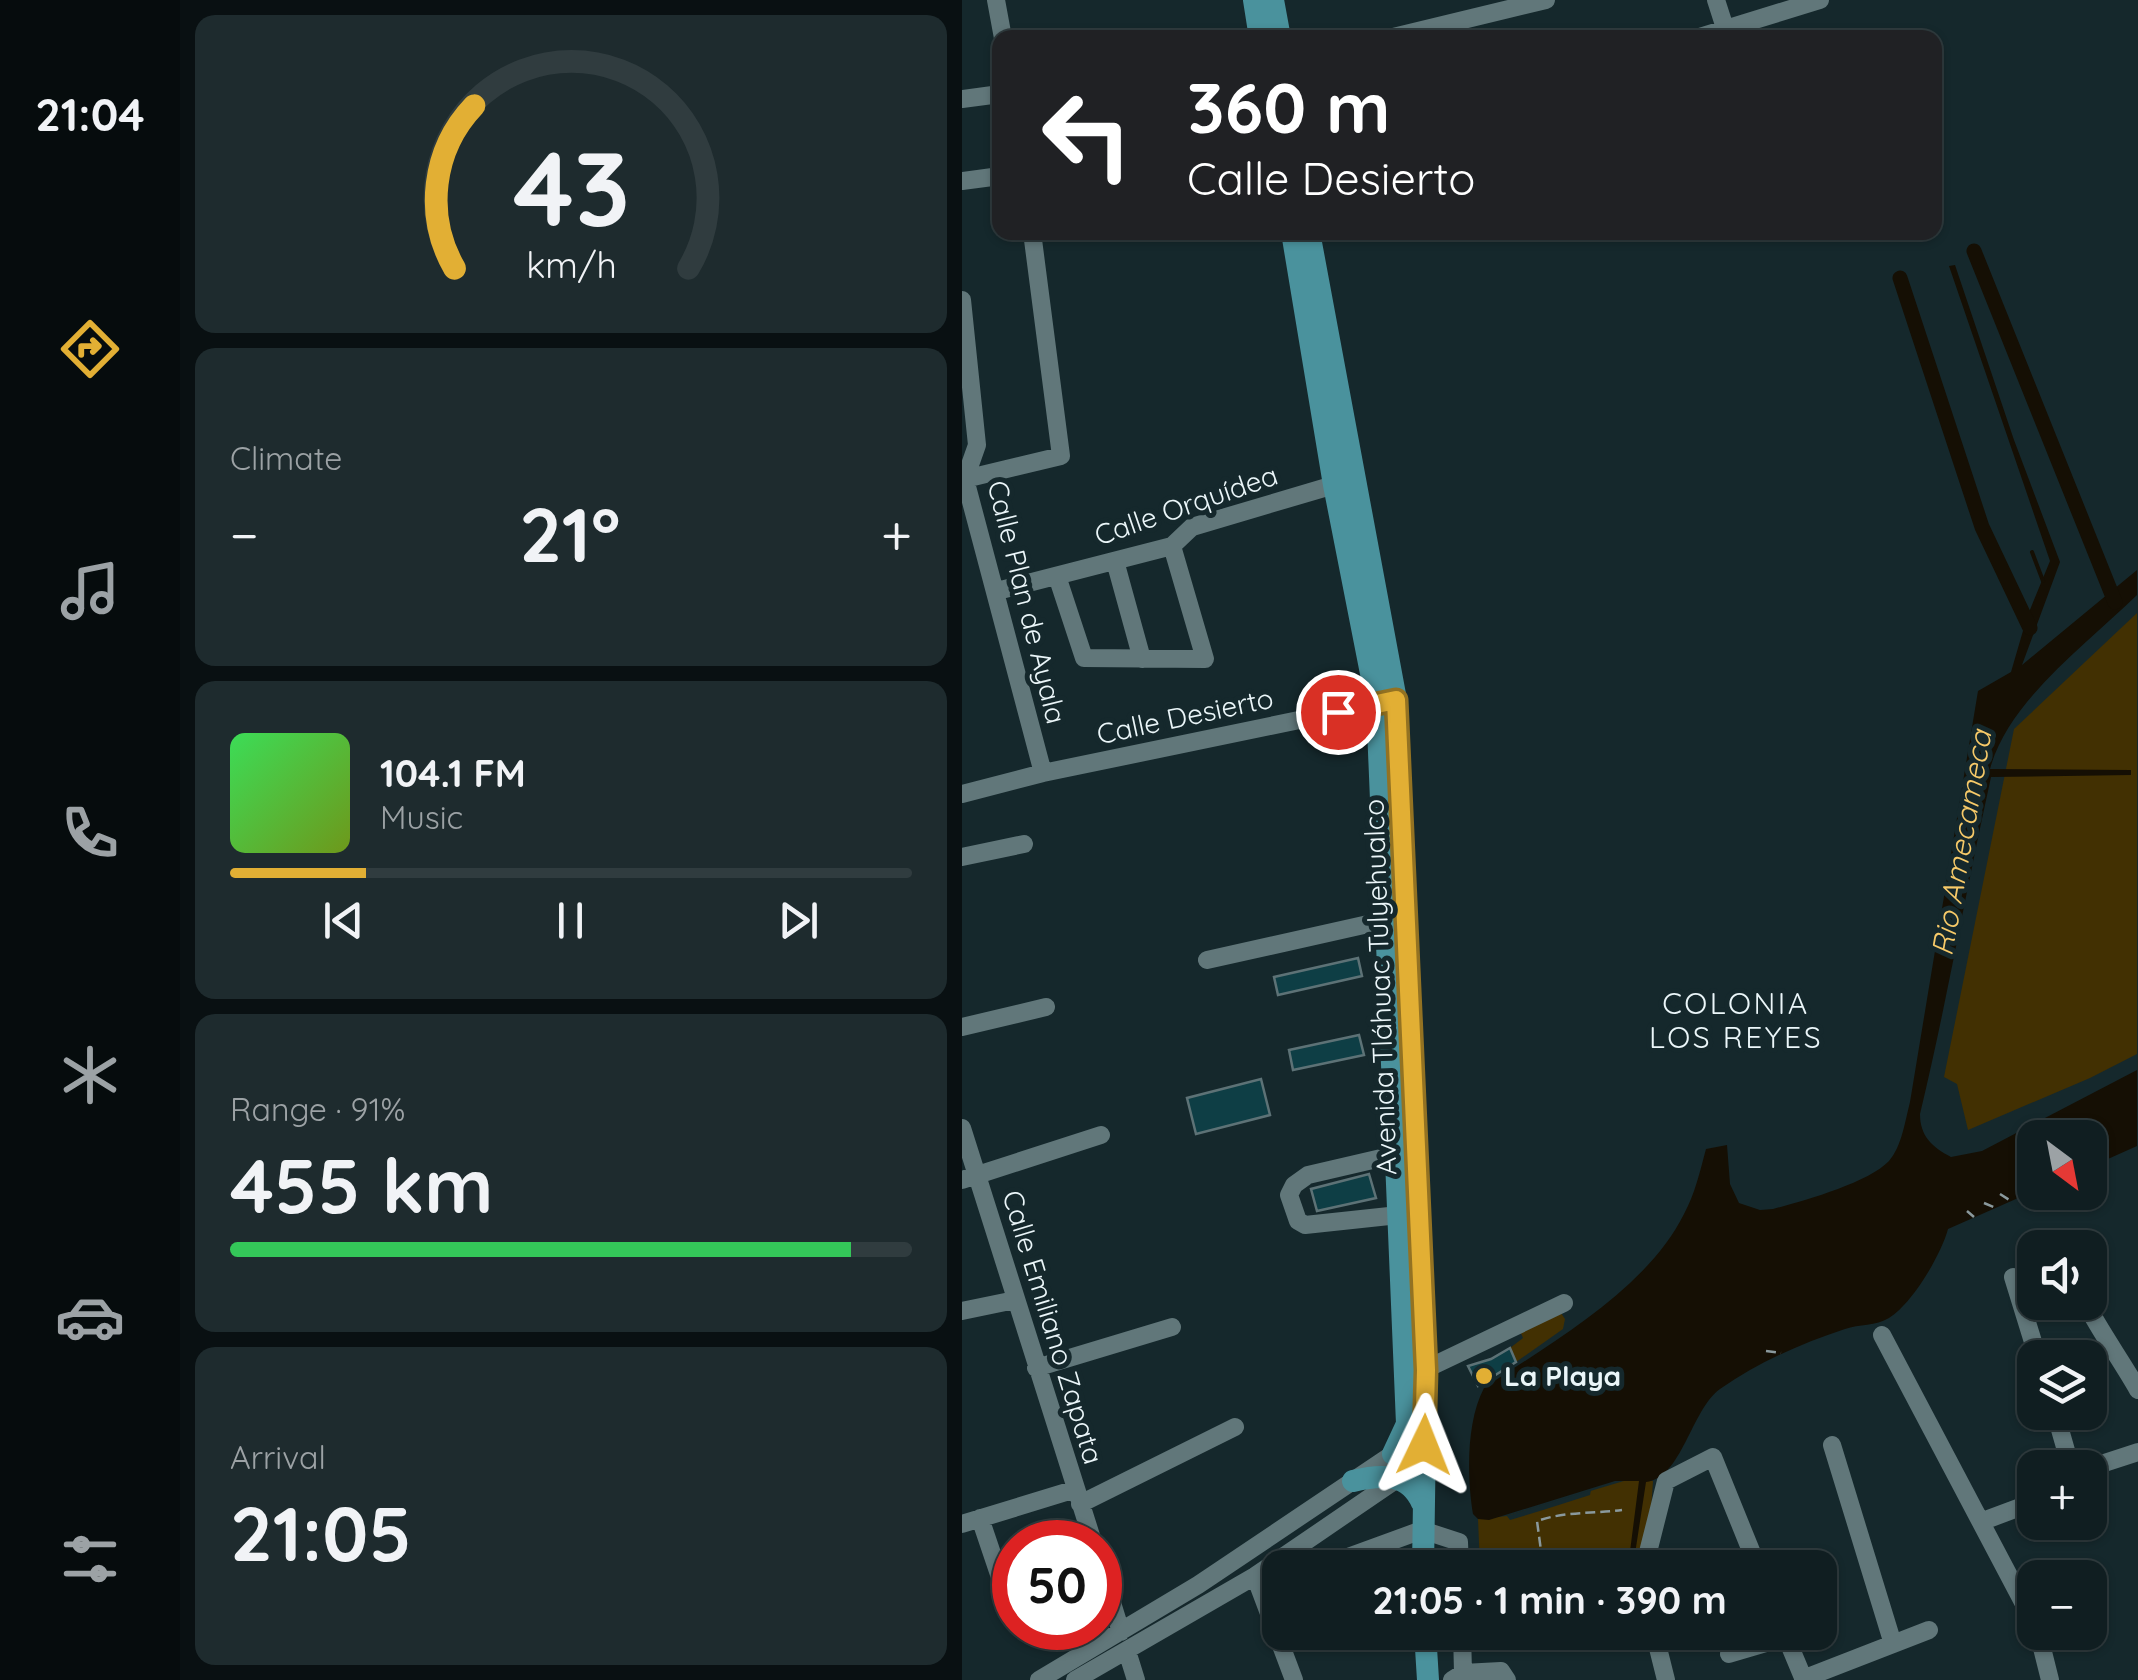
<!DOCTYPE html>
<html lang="en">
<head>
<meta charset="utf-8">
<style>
	body { margin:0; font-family:Quicksand,sans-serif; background:#1e2b2e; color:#f1f3f6; height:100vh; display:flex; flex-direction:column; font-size:38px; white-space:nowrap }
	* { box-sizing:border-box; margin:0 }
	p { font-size:32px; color:#9ca2a5 }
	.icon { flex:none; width:55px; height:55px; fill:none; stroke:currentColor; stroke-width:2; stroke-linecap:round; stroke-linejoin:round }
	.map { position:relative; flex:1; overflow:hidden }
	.side { display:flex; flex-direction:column; gap:15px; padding:15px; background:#091012; width:782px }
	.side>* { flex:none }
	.hud { position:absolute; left:30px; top:30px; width:950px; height:210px; border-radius:20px; box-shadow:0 2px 8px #0004,0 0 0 2px #303c3f; background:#202124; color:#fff; overflow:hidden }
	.needle { width:65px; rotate:148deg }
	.controls { position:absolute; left:1055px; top:1120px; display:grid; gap:20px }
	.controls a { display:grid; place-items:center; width:90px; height:90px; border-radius:20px; background:#101e21; box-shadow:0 2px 8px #0004,0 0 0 2px #303c3f; font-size:50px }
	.speed { position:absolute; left:30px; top:1520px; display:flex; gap:20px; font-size:50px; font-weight:700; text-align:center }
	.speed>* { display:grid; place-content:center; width:130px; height:130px; border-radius:50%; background:#101e21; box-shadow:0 2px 8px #0004,0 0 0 2px #303c3f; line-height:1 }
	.speed .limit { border:15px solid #d22; background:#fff; color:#111 }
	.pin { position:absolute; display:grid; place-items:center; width:85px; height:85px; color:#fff; margin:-42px; border:5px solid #fff; border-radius:50%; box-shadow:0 2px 10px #0007 }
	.me { position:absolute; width:110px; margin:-55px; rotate:2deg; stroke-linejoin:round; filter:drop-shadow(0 0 8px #0008) }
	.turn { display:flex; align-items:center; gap:35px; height:210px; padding:0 30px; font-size:45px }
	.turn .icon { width:130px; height:130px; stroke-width:2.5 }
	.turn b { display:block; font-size:70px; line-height:85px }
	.big { font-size:75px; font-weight:700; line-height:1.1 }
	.side .tile { flex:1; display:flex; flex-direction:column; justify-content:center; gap:15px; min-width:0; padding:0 35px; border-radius:20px; background:#1e2b2e }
	.side .dial { align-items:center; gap:0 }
	.dial svg { height:260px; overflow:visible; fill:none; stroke:#303c3f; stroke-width:7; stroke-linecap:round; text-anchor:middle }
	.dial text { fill:#f1f3f6; stroke:none }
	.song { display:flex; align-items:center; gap:30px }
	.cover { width:120px; height:120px; border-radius:15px; background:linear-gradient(135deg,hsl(130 70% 55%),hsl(80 70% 35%)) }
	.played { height:10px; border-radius:5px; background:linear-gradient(90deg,#e2af34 20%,#303c3f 20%) }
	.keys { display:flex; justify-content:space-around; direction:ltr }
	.heat { display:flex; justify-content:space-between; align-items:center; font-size:55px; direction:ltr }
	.charge { height:15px; border-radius:8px; background:linear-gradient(90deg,#34c759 91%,#303c3f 0) }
	.trip { position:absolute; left:300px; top:1550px; width:575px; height:100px; border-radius:20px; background:#101e21; box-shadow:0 2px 8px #0004,0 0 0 2px #303c3f; font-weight:700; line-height:100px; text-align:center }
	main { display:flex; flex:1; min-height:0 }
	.tab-bar { display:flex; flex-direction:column; width:180px; justify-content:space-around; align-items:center; background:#060c0d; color:#9ca2a5 }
	.tab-bar .icon { width:70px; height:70px }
	.tab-bar .on { color:#e2af34 }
	.tab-bar b { font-size:45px; color:#f1f3f6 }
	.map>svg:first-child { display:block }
	.green { fill:#423002 }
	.water { fill:#150f04 }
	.pier { fill:#15282c }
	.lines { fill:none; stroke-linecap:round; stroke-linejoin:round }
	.stream { stroke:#150f04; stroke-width:4 }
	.canal { stroke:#150f04; stroke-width:15 }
	.building { fill:#0e3e45; stroke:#5d7276; stroke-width:2.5 }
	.path { stroke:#8a999d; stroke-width:2.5; stroke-dasharray:10 5; stroke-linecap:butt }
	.minor { stroke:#61777a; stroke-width:18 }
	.major { stroke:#4a929d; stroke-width:22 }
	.route-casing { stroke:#937222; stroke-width:25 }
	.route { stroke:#e2af34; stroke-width:18 }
	.poi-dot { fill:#e2af34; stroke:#15282c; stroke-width:4 }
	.labels { text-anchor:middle; stroke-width:10; stroke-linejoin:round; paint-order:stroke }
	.street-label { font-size:28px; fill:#ebf6f9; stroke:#15282c }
	.poi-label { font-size:28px; font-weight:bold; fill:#ebf6f9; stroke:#15282c; text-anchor:start }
	.water-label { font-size:30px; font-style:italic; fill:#f7ca69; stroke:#15282c }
	.neighbourhood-label { font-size:30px; letter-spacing:2.5px; fill:#ebf6f9; stroke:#15282c }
</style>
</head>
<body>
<main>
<nav class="tab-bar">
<b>21:04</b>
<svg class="icon on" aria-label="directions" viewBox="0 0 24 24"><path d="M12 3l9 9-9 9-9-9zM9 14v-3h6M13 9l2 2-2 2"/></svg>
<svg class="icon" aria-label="music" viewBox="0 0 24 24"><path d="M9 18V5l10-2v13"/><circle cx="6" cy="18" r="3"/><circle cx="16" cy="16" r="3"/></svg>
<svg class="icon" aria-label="phone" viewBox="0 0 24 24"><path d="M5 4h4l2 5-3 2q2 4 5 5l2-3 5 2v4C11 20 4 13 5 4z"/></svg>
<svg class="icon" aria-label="climate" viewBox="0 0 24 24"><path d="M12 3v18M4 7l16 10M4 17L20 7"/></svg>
<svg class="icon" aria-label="car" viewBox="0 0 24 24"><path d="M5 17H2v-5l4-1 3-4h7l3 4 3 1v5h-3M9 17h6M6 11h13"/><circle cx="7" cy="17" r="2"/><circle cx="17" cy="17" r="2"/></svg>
<svg class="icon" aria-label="filters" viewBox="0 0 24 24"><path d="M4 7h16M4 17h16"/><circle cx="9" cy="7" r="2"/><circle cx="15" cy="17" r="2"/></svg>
</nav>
<section class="side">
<div class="tile dial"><svg viewBox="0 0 100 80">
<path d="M14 69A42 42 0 1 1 86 69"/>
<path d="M14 69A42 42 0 0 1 20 19" stroke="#e2af34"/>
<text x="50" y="56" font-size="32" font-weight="700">43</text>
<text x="50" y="72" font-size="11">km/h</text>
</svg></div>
<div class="tile"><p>Climate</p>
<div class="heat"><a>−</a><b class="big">21°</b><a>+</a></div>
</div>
<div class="tile">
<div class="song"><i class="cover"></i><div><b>104.1 FM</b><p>Music</p></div></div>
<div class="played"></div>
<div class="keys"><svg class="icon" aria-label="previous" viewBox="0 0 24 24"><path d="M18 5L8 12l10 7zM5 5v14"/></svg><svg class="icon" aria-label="pause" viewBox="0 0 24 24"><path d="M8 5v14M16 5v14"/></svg><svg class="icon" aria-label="next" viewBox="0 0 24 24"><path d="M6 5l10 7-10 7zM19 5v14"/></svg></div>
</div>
<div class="tile"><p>Range · 91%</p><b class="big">455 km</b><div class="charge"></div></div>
<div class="tile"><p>Arrival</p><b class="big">21:05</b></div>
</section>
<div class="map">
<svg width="1176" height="1680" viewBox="0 0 1176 1680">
	<rect width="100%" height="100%" fill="#15282c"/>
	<path class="green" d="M1175 613V1054L1128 1078 1006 1130 995 1084 982 1077 1052 729Z
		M599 1313 603 1319 601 1329 554 1362 548 1348 561 1338 558 1331Z
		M665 1480 691 1481 685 1567H518L516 1519 545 1516Z"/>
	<path class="water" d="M993 265 1052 440 1098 562 1060 665 1175 570V595C1125 644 1046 701 1028 769L1169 770V775L1029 777C1004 889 985 1002 958 1114 958 1136 970 1147 989 1157L1020 1151 1175 1070V1146L1128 1167V1138H1072V1191L986 1229C979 1255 950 1304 927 1318 914 1326 897 1324 883 1329 838 1344 797 1362 758 1389 729 1410 720 1478 684 1482L671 1567H666L677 1481H653L527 1520 516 1519 511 1514C505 1478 504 1422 522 1388 590 1342 684 1290 722 1214 733 1194 738 1171 744 1149L765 1145 768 1184 777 1203 798 1210 811 1209C841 1201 906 1183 927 1161 940 1146 943 1121 948 1102L1016 691 1049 672 1065 617 1088 561 987 266Z"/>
	<path class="pier" d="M629 1490 628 1495 581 1510 548 1520 545 1516Z"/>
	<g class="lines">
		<path class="stream" d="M1070 552 1081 581"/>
		<path class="canal" d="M1012 251 1153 602
			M938 278 1020 527 1068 628"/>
	</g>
	<path class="building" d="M396 958 400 976 316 995 312 977Z
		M397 1035 402 1055 331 1070 327 1050Z
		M299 1079 308 1115 234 1134 225 1098Z
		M407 1174 414 1198 355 1211 349 1189Z
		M548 1348 554 1362 516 1386 506 1366 529 1359Z"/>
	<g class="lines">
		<path class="path" d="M1038 1194 1049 1201
			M1022 1203 1034 1208
			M1005 1211 1012 1217
			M804 1351 819 1353
			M580 1559 584 1568
			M548 1568 580 1558 575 1521C604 1511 630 1514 660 1510"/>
		<path class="minor" d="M34 0 41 38
			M754 0 763 28
			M427 38 584 0
			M734 38 858 0
			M0 99 38 94
			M0 181 38 176
			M0 300 15 445 3 479 81 773
			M3 479 99 456 70 232
			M153 561 180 659
			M95 576 122 658 243 659 210 546
			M35 591 210 546 230 527 372 485
			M0 794 81 773 424 702
			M0 857 62 844
			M245 960 424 920
			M0 1027 84 1007
			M0 1128 131 1542
			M445 1152 346 1175 332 1185 327 1195 336 1221 343 1225 446 1214
			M0 1180 139 1135
			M1051 1277 1076 1358
			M1123 1302C1139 1333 1159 1360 1176 1390
			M0 1311 53 1300
			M920 1335 1072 1623
			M74 1368 210 1327
			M464 1369 602 1303
			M1093 1412 1109 1468
			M870 1445 931 1644
			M1127 1468 1176 1452
			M118 1504 273 1427
			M18 1518 42 1589
			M1021 1521 1072 1502
			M0 1524 114 1489
			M138 1564 159 1632
			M356 1568 460 1530 497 1542 498 1568
			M682 1568 704 1481 751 1457 796 1568
			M293 1576 332 1680
			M293 1576 301 1580 318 1579
			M692 1632 704 1680
			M822 1632 842 1680
			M1076 1632 1088 1680
			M165 1651 174 1680
			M767 1654 824 1637
			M501 1673 539 1671 545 1680
			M841 1679 967 1630
			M77 1680 236 1585 431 1454
			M113 1680 293 1576 435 1479 453 1460 462 1445
			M490 1680 501 1673 500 1632"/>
		<path class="major" d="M292 0 298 38
			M311 0 318 38
			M330 232 372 485 415 704 445 1424 431 1454
			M347 232 434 700 464 1369 461 1568
			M391 1481C420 1474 447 1473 460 1503
			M463 1632 466 1680"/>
	</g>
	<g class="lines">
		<g class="route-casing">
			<path id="route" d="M376 712 434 700 464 1370 462 1445"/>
		</g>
		<use href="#route" class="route"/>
	</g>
	<circle class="poi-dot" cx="522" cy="1376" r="10"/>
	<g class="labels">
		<g class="street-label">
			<text transform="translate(224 505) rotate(-19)" y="10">Calle Orquídea</text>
			<text transform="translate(65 602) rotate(76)" y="10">Calle Plan de Ayala</text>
			<text transform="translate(223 716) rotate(-12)" y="10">Calle Desierto</text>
			<text transform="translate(418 987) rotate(-92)" y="10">Avenida Tláhuac Tulyehualco</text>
			<text transform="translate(91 1327) rotate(73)" y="10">Calle Emiliano Zapata</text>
		</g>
		<g class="poi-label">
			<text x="542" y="1386">La Playa</text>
		</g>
		<g class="water-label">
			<text transform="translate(1000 843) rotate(-80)" y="10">Rio Amecameca</text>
		</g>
		<g class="neighbourhood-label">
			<text x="774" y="1014">COLONIA<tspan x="774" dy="34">LOS REYES</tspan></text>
		</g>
	</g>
</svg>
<div class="controls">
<a><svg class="needle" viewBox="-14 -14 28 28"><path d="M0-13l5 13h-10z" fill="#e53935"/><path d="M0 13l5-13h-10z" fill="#9ca2a5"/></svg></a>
<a><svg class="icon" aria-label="sound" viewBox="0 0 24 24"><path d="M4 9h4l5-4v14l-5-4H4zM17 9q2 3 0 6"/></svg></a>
<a><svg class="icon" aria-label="layers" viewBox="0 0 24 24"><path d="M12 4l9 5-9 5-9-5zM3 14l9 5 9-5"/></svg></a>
<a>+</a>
<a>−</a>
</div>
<div class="speed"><div class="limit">50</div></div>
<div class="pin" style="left:376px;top:712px;background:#d93025"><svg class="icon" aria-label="arrive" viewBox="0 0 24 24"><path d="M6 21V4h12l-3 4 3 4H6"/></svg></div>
<svg class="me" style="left:462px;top:1445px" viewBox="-20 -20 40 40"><path d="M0-17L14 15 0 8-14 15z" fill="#e2af34" stroke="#fff" stroke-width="4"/></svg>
<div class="trip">21:05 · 1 min · 390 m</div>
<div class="hud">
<div class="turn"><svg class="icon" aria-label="left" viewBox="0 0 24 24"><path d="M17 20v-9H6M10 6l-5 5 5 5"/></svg><div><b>360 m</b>Calle Desierto</div></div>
</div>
</div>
</main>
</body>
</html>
